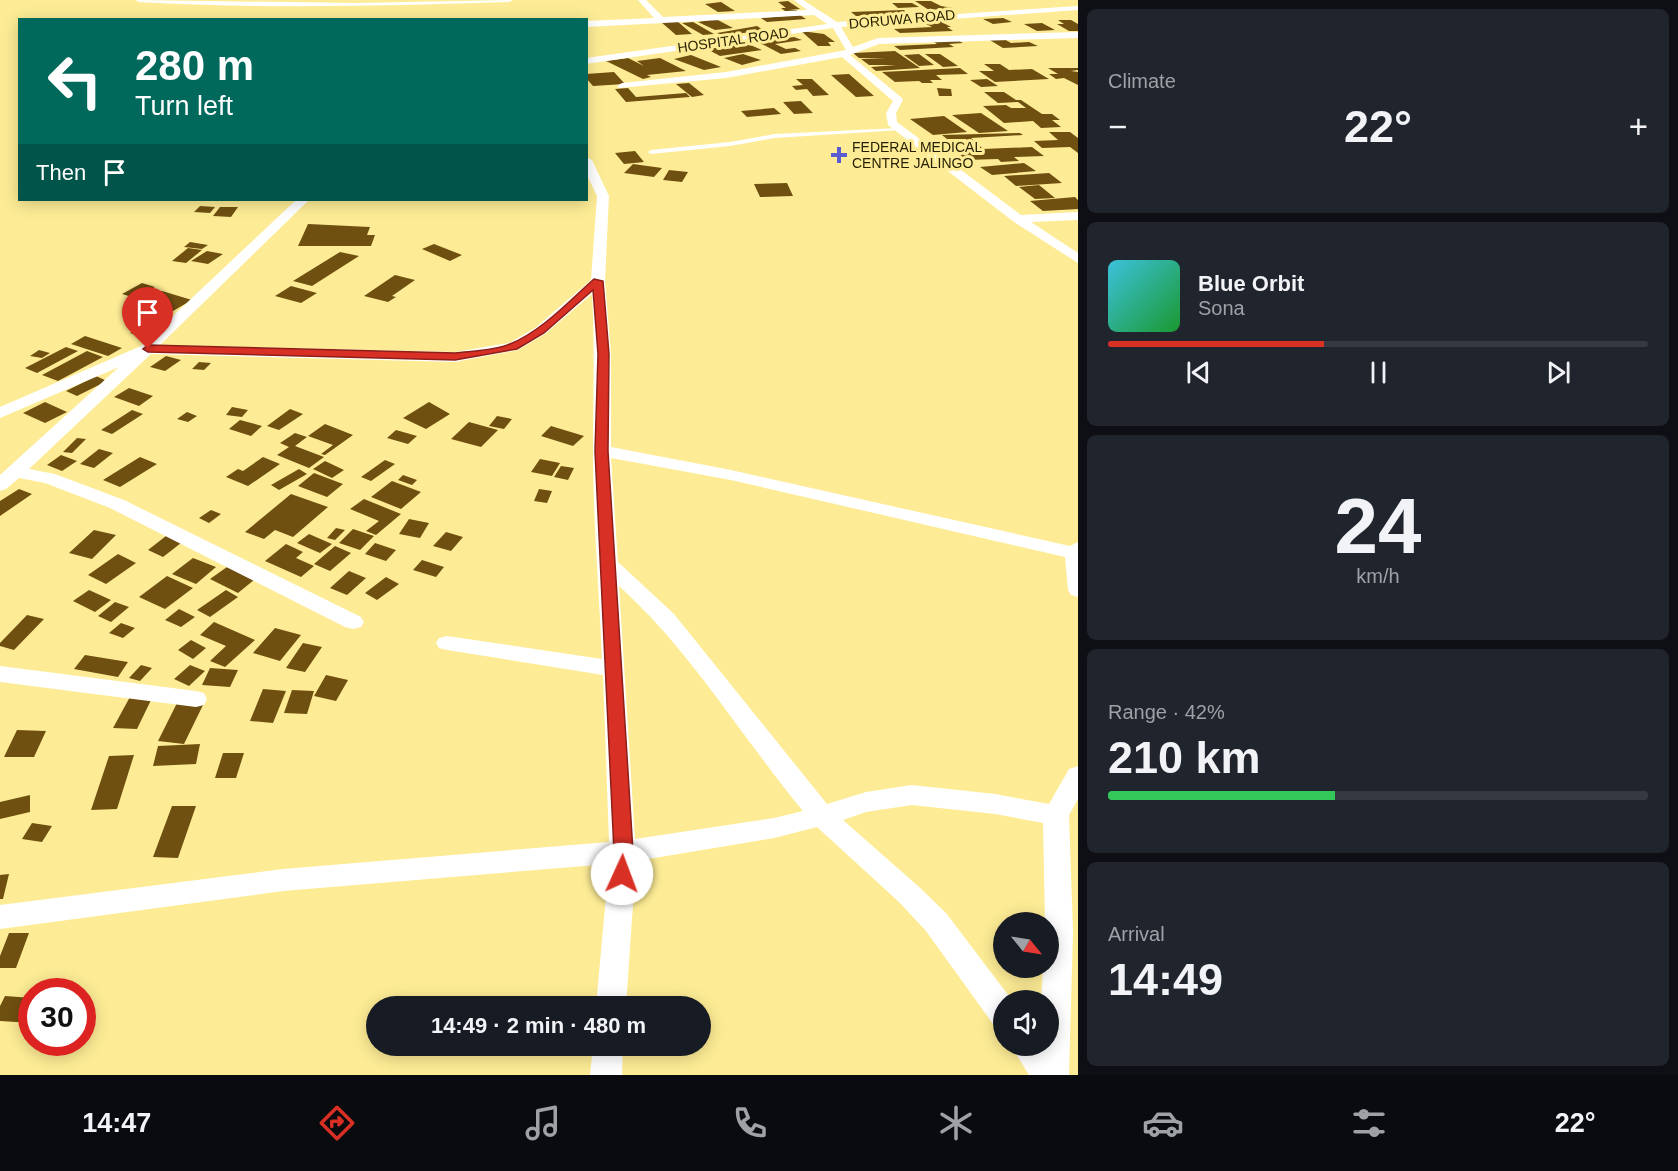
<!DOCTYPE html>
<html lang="en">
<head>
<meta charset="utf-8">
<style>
	body { margin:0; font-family:Helvetica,sans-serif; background:#20242c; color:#f1f3f6; height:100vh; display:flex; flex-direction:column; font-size:22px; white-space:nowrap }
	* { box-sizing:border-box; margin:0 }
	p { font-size:20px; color:#9ea1a6 }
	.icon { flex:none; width:33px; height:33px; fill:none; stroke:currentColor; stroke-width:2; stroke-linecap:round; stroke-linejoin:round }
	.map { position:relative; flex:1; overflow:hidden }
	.side { display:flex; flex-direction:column; gap:9px; padding:9px; background:#0d0f14; width:600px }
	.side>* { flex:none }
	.banner { position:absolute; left:18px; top:18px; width:570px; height:183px; border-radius:0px; box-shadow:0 3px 15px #0003; background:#00695c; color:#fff; overflow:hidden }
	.needle { width:39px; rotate:120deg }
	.controls { position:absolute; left:993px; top:912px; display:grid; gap:12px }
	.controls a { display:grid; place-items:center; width:66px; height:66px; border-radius:50%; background:#171b24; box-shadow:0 3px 15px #0003; font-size:30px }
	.speed { position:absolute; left:18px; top:978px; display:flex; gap:12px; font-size:30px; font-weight:700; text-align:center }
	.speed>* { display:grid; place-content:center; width:78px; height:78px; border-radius:50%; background:#171b24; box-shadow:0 3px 15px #0003; line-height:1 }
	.speed .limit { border:9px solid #d22; background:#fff; color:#111 }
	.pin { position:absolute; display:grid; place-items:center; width:51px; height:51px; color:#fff; margin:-62px -26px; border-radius:50% 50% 50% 0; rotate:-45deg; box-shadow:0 0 6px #0007 }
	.pin .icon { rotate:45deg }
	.me { position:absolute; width:66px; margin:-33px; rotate:2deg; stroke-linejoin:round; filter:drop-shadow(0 0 4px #0008) }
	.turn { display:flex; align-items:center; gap:21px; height:126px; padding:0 18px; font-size:27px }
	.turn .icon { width:78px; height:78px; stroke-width:2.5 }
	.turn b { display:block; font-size:42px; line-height:51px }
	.then { display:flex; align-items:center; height:57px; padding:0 18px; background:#0003; gap:12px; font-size:22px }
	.big { font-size:45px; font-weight:600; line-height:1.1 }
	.side .widget { flex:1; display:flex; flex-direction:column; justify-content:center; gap:9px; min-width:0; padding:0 21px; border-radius:9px; background:#20242c }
	.side .dial { align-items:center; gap:0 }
	.dial b { font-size:78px; line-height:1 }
	.song { display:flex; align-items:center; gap:18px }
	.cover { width:72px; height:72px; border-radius:9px; background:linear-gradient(135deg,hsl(190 70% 55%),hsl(130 70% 35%)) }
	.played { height:6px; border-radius:3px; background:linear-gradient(90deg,#d93025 40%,#363941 40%) }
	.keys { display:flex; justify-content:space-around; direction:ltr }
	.heat { display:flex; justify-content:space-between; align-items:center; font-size:33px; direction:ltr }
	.charge { height:9px; border-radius:4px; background:linear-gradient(90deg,#34c759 42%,#363941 0) }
	.trip { position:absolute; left:366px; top:996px; width:345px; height:60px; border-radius:30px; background:#171b24; box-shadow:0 3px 15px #0003; font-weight:600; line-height:60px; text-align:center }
	.dock { display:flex; height:96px; justify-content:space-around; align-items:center; background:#090b0e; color:#9ea1a6 }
	.dock .icon { width:42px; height:42px }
	.dock .active { color:#d93025 }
	.dock b { font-size:27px; color:#f1f3f6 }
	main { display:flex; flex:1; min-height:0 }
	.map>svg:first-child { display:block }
	.building { fill:#705011 }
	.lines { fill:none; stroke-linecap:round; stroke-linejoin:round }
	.lane { fill:#fff; fill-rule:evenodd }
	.street { fill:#fff; fill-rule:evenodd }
	.route { fill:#d93025; stroke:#8d1f18; stroke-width:1.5 }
	.poi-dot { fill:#5a5ad1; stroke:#fdec95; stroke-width:2 }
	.labels { text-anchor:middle; stroke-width:6; stroke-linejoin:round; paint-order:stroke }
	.far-street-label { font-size:14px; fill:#251e00; stroke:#fdec95 }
	.far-poi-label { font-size:14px; fill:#251e00; stroke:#fdec95; text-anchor:start }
</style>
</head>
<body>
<main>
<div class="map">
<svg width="1078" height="1075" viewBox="0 0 1078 1075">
	<rect width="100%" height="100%" fill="#fdec95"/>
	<path class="building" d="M788 1 800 9 789 10H798L789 14 781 8H786L778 2Z
		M915 1H931L941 6 953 8 929 10Z
		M721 2 735 11 718 12 705 4Z
		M892 3H912L919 7 898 8Z
		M904 10 908 14 856 16 851 12Z
		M800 15 806 19 767 22 761 18Z
		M1003 18 1012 22 993 24 983 19Z
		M716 19 733 28 715 30 698 22Z
		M936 19 951 27H947L953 31 900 33 894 29 932 27 924 23 880 26 875 24Z
		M1058 20H1071L1078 24V31H1069L1057 24H1064Z
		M677 21 692 34 676 35 661 22Z
		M693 22 714 34 703 35 682 23Z
		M1042 23 1055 30 1037 31 1024 24Z
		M757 26 765 31 722 35 717 33Z
		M801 31 824 34 835 42H828L831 46H818Z
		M779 35 785 37 780 39 794 37 802 40 775 44 786 49 795 48 801 51 781 54 758 42 779 40 772 37Z
		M930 39 959 41 963 43 949 44 954 47 900 50 894 46 937 44Z
		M988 39H1004L1011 43 1029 42 1038 46 1003 48Z
		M748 44 762 50 720 56 707 49Z
		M895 51 920 68 876 71 871 67 896 65H869L861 59 886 58H859L853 53Z
		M743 54 761 60 742 65 724 58Z
		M919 54 934 65 919 66 904 55Z
		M925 54H940L958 66 943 67Z
		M691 55 721 67 704 70 674 59Z
		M628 58 644 66 637 61 660 58 686 71 647 75 651 77 643 79 606 61Z
		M984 64H1000L1009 70 1032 69 1049 79 995 82 979 71H994Z
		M960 68 968 74 936 75 942 80H930L933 83H922L919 81 895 82 882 72Z
		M1048 68H1078V70L1071 71 1078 72V85L1064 78 1056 79 1049 74H1058Z
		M614 72 625 84 593 86 586 78V74Z
		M849 74 874 96 856 97 831 75Z
		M796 79H812L829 95 813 96 807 89 796 90 792 86 803 85Z
		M987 79 998 86 981 87 970 80Z
		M689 83 704 95 692 97 676 84Z
		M628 88 636 97 686 93 690 97 626 102 615 89Z
		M937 88 951 89 952 96H939Z
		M984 92H1004L1016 100H1021L1042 114H1052L1060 120H1052L1061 127 1041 128 1033 121 1004 123 983 106 1006 105 1011 108H1026L1018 102 998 103Z
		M801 101 813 113 794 114 783 102Z
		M774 108 781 114 747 117 741 111Z
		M981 113 1008 131 979 133 952 115Z
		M944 116 967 132 933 135 910 119Z
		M1049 132H1070L1078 138V153L1070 147 1042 148 1034 141 1058 140Z
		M1020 133 1023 135 971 138 983 149 1032 147 1044 156 1014 157 1019 161 1001 162 998 159 966 160 955 150H978L966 139H947L942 135Z
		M635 151 644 162 624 164 615 153Z
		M1024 163 1036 171 992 175 980 167Z
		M633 164 662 168 654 177 624 173Z
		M669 170 688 172 682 182 663 180Z
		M1049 173 1062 183 1016 186 1004 176Z
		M787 183 793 196 760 197 754 184Z
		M1039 185 1055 198 1035 199 1019 187Z
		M1075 197 1078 200V209L1043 211 1030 201Z
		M200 206 215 207 210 213 194 212Z
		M220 207H238L231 217 213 216Z
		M308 224 370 227 367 235H375L371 246H298Z
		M190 242 208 245 202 249 184 247Z
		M434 244 462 255 450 261 422 249Z
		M188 248 202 250 186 263 172 261Z
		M207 251 223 254 208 264 191 261Z
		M340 252 359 256 312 286 293 281Z
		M395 275 415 280 392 296 396 297 388 302 364 296Z
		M142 283 155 287 135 298 122 294Z
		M291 286 317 293 301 303 275 296Z
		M162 291 192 300 173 311 143 302Z
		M154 320 165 323 141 337 130 333Z
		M85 336 122 348 108 356 71 344Z
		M66 347 78 351 37 373 25 368Z
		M39 350 50 353 42 358 30 356Z
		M87 351 103 357 58 381 42 375Z
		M166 356 181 360 165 371 150 367Z
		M199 362 211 363 204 370 192 369Z
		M96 376 107 381 77 396 66 391Z
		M129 388 153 396 139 406 114 397Z
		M45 402 67 412 45 423 23 413Z
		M429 402 450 414 426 429 403 418Z
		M232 407 248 410 242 417 226 415Z
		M290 409 303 414 279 430 267 426Z
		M132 410 143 414 112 434 101 430Z
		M187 412 197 416 188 422 177 419Z
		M497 416 512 419 504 429 489 426Z
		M240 420 262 426 251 436 229 429Z
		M469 422 498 430 481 447 451 439Z
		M325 424 353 435 325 455 321 454 333 445 308 436Z
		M551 426 584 436 573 446 541 436Z
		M396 430 417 436 408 444 387 438Z
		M295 433 307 437 295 446 324 457 309 468 277 455 289 447 280 443Z
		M77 438 86 439 72 453 63 452Z
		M99 449 113 453 94 468 80 464Z
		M61 455 77 461 62 471 47 465Z
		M140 457 157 464 120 487 103 480Z
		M263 457 280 464 248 486 226 477 238 469 243 471Z
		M540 459 560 463 552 476 531 472Z
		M385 460 395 464 371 481 361 477Z
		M325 461 344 470 332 478 313 469Z
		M561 466 574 468 568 480 554 477Z
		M299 469 307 474 279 490 271 485Z
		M314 473 343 484 327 497 298 486Z
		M403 475 417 480 412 485 398 480Z
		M392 481 421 492 401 509 371 497Z
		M19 489 32 494 0 516V501Z
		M539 489 552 491 547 503 534 501Z
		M291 494 328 507 293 537 275 530 264 539 245 532Z
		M364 499 401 514 376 535 366 531 379 521 350 509Z
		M211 510 221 514 209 523 199 518Z
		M409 519 429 523 420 538 399 534Z
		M336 528 345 530 335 540 327 538Z
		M175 529 190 536 163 557 148 550Z
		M353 529 374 536 360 550 339 543Z
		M94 530 116 535 92 559 69 553Z
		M446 532 463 537 451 551 433 546Z
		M309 534 332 544 320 553 297 543Z
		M375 543 396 550 386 561 365 554Z
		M286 544 303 552 296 558 314 566 301 577 265 561Z
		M335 546 351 553 330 571 314 564Z
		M118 554 136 563 106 584 88 575Z
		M193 558 216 567 196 584 172 574Z
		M422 560 444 567 436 577 413 570Z
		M227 567 254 580 238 593 210 579Z
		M349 571 366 578 347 595 330 588Z
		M167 576 193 588 165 609 139 597Z
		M386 577 399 584 377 600 365 593Z
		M89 590 111 600 95 612 73 601Z
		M226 590 238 597 210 617 197 610Z
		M115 602 129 607 111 622 98 616Z
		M179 609 195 617 181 627 165 620Z
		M27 615 44 619 14 650 0 646V643Z
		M214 622 255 640 225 667 210 661 226 646 200 635Z
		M121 623 135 628 123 638 109 633Z
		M275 628 301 635 280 661 253 653Z
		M191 640 206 648 193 659 178 650Z
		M303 643 322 647 305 672 286 668Z
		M85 655 128 662 118 677 74 669Z
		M141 665 152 668 140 681 129 678Z
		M190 665 205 671 189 686 174 679Z
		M210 668 238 670 230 687 202 685Z
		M326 675 348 680 336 701 314 696Z
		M263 689 286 691 273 723 250 721Z
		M292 690 314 691 307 714 284 713Z
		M131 695 153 696 137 729 113 728Z
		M177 703 203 705 184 744 158 741Z
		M17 730 46 731 34 757H4Z
		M200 744 196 764 153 766 158 746Z
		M223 753H244L236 778H215Z
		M134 755 117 809 91 810 109 756Z
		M30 795V812L0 819V802Z
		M172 806H196L178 858 153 857Z
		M32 823 52 826 42 842 22 839Z
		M9 874 3 899H0V875Z
		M9 933H29L16 968H0V956Z
		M5 996 32 998V1023L0 1021V1006Z"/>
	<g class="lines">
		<path class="lane" d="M899 128H901V130L775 138 730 146 651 154 648 152 651 150 730 142 775 134Z"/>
		<path class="street" d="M135 0 357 3 513 0 509 2C385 6 263 9 139 2Z
			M638 0H646L663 17 807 10 794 0H803L837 22 1078 6V10L841 27 853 47 878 38 1078 32V38L879 44 850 55 902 98 903 100 896 113 897 122 1021 215 1078 212V220L1031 222 1078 253V263L1014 222 888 125 886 113 893 101 842 57 726 78 619 88 617 86 622 83 726 72 846 50 833 28 586 64V58L827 24 814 15 586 27V21L654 18Z
			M586 157 592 160 609 196 605 281 611 354V447L731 470 1070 546 1078 542V597L1071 595 1068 590 1065 557 731 480 611 458 618 562 674 614 827 804 866 792 912 785 995 794 1049 804 1069 769 1078 766V799L1069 815 1073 932 1069 1075H1029L1011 1046H1048V1000H1041L1043 968H1048V922H1045L1043 823 995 814 912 805 866 812 843 820 918 886 946 913 1012 1000H1004V1028L993 1024 926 931 899 902 817 827 774 838 636 861 626 1006H596L609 864 283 891 0 929V905L283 869 609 842 603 675 447 650 439 648 436 643 439 638 447 636 602 659C599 589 593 521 593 450 593 397 595 346 592 294L545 334 518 350 455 362 151 354 29 469 55 474 124 500 361 617 364 622 361 627 353 629 345 627 110 508 45 483 19 478 6 489 0 491V475L119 367 0 418V407L141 346 296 200H309L160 345 455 352 509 343 535 328 591 280 597 196 586 173ZM619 586C691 651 741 736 803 811L774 818 635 839Z
			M0 666 196 691 204 693 207 699 204 705 196 707 0 682Z
			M593 1046H623L622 1075H590Z"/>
	</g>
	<path class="route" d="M594 279 603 281 609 354 608 451 633 852 631 874 628 880 622 882 615 880 612 874 614 852 595 451 598 354 593 290 544 333 517 349 455 360 148 352 143 349 148 345 455 353C472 351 494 351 510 344 542 331 569 301 594 279Z"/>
	<path class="poi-dot" d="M836 146h6v6h6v6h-6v6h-6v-6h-6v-6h6z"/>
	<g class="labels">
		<g class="far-street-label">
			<text transform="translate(902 19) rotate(-5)" y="5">DORUWA ROAD</text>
			<text transform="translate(733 40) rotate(-8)" y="5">HOSPITAL ROAD</text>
		</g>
		<g class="far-poi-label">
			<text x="852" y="152">FEDERAL MEDICAL<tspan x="852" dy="16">CENTRE JALINGO</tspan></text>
		</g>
	</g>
</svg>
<div class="controls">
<a><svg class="needle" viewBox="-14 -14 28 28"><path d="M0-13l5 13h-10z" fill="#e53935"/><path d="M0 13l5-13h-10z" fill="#9ea1a6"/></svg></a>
<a><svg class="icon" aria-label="sound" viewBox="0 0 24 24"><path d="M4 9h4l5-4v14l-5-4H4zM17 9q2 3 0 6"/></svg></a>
</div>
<div class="speed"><div class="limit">30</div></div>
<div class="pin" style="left:148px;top:349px;background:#d93025"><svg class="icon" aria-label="arrive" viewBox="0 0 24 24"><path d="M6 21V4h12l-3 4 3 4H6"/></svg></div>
<svg class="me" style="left:622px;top:874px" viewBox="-20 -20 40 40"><circle r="19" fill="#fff"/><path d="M0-13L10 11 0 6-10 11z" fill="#d93025"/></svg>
<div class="trip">14:49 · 2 min · 480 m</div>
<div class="banner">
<div class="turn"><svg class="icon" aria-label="left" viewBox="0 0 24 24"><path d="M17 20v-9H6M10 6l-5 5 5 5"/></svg><div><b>280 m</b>Turn left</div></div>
<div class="then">Then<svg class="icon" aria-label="arrive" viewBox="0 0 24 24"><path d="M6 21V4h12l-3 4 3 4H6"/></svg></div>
</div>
</div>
<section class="side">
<div class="widget"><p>Climate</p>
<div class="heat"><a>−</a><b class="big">22°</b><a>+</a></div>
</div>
<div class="widget">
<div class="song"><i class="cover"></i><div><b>Blue Orbit</b><p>Sona</p></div></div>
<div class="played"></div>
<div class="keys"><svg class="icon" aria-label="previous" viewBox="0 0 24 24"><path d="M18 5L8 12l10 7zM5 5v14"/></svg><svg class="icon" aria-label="pause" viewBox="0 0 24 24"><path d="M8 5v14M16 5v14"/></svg><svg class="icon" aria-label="next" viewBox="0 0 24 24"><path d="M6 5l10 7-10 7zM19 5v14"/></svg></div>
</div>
<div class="widget dial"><b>24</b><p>km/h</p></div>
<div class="widget"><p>Range · 42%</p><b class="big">210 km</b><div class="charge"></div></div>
<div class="widget"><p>Arrival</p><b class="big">14:49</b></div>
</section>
</main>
<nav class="dock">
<b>14:47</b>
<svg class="icon active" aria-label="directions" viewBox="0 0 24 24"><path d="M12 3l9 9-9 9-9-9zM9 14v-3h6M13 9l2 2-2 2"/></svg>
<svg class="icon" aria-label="music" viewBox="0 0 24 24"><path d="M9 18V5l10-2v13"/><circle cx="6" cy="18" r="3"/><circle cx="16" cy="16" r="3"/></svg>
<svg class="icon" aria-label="phone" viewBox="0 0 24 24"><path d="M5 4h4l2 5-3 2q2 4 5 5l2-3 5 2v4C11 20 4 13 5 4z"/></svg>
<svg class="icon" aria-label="climate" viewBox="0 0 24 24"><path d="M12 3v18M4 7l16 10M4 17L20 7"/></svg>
<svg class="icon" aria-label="car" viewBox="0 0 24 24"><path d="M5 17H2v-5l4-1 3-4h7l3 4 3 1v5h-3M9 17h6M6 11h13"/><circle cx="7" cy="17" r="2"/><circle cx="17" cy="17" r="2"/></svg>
<svg class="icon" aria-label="filters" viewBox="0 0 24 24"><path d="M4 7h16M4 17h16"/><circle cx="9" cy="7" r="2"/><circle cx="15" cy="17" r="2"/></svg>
<b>22°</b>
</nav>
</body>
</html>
